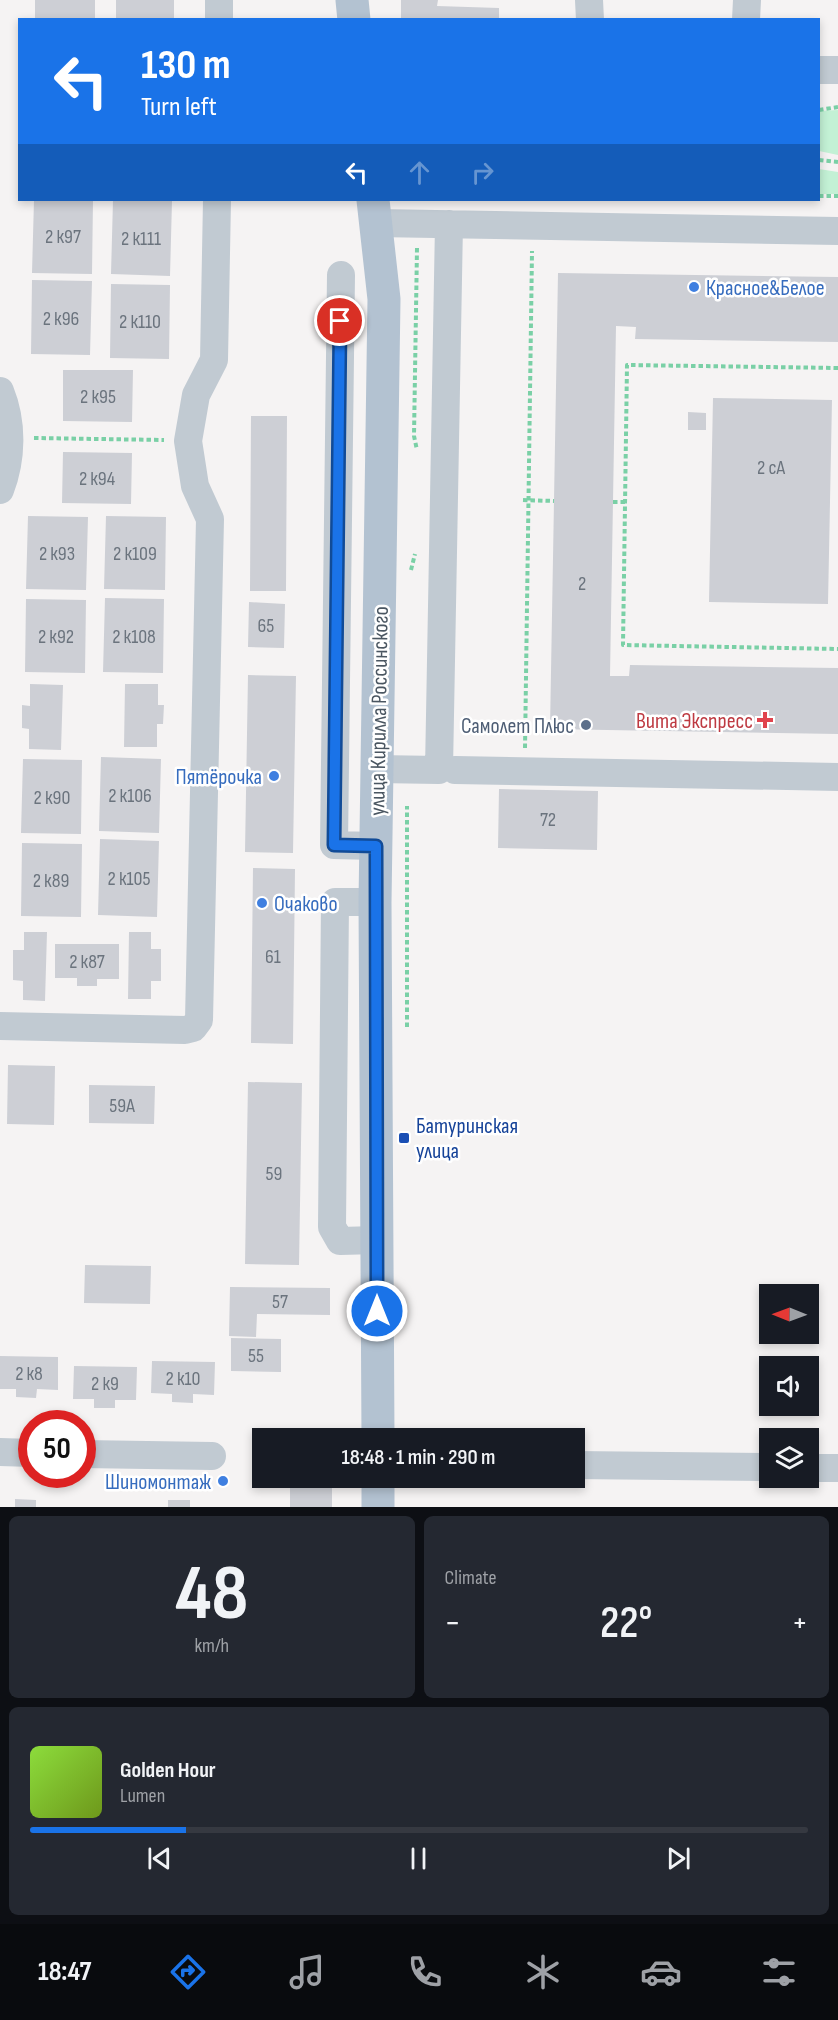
<!DOCTYPE html>
<html lang="en">
<head>
<meta charset="utf-8">
<style>
	body { margin:0; font-family:"Sofia Sans Condensed",sans-serif; background:#242831; color:#f1f3f6; height:100vh; display:flex; flex-direction:column; font-size:22px; white-space:nowrap }
	* { box-sizing:border-box; margin:0 }
	p { font-size:20px; color:#9ea1a6 }
	.icon { flex:none; width:33px; height:33px; fill:none; stroke:currentColor; stroke-width:2; stroke-linecap:round; stroke-linejoin:round }
	.map { position:relative; height:1507px; overflow:hidden }
	.sheet { display:flex; flex-direction:column; gap:9px; padding:9px; background:#0d0f14; flex:1 }
	.sheet>* { flex:none }
	.guide { position:absolute; left:18px; top:18px; width:802px; height:183px; border-radius:0px; box-shadow:0 3px 9px #0003; background:#1a73e8; color:#fff; overflow:hidden }
	.needle { width:39px; rotate:271deg }
	.tools { position:absolute; left:759px; top:1284px; display:grid; gap:12px }
	.tools a { display:grid; place-items:center; width:60px; height:60px; border-radius:0px; background:#171b24; box-shadow:0 3px 9px #0003; font-size:30px }
	.speed { position:absolute; left:18px; top:1410px; display:flex; gap:12px; font-size:30px; font-weight:700; text-align:center }
	.speed>* { display:grid; place-content:center; width:78px; height:78px; border-radius:50%; background:#171b24; box-shadow:0 3px 9px #0003; line-height:1 }
	.speed .limit { border:9px solid #d22; background:#fff; color:#111 }
	.pin { position:absolute; display:grid; place-items:center; width:51px; height:51px; color:#fff; margin:-26px; border:3px solid #fff; border-radius:50%; box-shadow:0 2px 6px #0007 }
	.me { position:absolute; width:66px; margin:-33px; rotate:0deg; stroke-linejoin:round; filter:drop-shadow(0 0 4px #0008) }
	.turn { display:flex; align-items:center; gap:21px; height:126px; padding:0 24px; font-size:27px }
	.turn .icon { width:78px; height:78px; stroke-width:2.5 }
	.turn b { display:block; font-size:42px; line-height:51px }
	.lanes { display:flex; align-items:center; height:57px; padding:0 24px; background:#0003; justify-content:center; gap:30px; direction:ltr }
	.lanes .off { opacity:.35 }
	.big { font-size:45px; font-weight:600; line-height:1.1 }
	.sheet .widget { flex:1; display:flex; flex-direction:column; justify-content:center; gap:9px; min-width:0; padding:0 21px; border-radius:9px; background:#242831 }
	.sheet .dial { align-items:center; gap:0 }
	.dial b { font-size:78px; line-height:1 }
	.song { display:flex; align-items:center; gap:18px }
	.cover { width:72px; height:72px; border-radius:9px; background:linear-gradient(135deg,hsl(90 70% 55%),hsl(80 70% 35%)) }
	.played { height:6px; border-radius:3px; background:linear-gradient(90deg,#1a73e8 20%,#363941 20%) }
	.keys { display:flex; justify-content:space-around; direction:ltr }
	.heat { display:flex; justify-content:space-between; align-items:center; font-size:33px; direction:ltr }
	.sheet .tiles { flex:1; display:grid; gap:9px; grid-template-columns:1fr 1fr }
	.widget:last-child { grid-column:span 2 }
	.trip { position:absolute; left:252px; top:1428px; width:333px; height:60px; border-radius:0px; background:#171b24; box-shadow:0 3px 9px #0003; font-weight:600; line-height:60px; text-align:center }
	.tab-bar { display:flex; height:96px; justify-content:space-around; align-items:center; background:#090b0e; color:#9ea1a6 }
	.tab-bar .icon { width:42px; height:42px }
	.tab-bar .selected { color:#1a73e8 }
	.tab-bar b { font-size:27px; color:#f1f3f6 }
	.map>svg:first-child { display:block }
	.green { fill:#c3f1d5 }
	.building { fill:#cdcfd5 }
	.lines { fill:none; stroke-linecap:round; stroke-linejoin:round }
	.path { stroke:#7ad0a6; stroke-width:4; stroke-dasharray:4.5 3; stroke-linecap:butt }
	.minor { stroke:#c1cad2; stroke-width:28 }
	.major { stroke:#b3c2d1; stroke-width:33 }
	.route-casing { stroke:#114b97; stroke-width:15 }
	.route { stroke:#1a73e8; stroke-width:10 }
	.shop-dot { fill:#3f7fe0; stroke:#fff; stroke-width:2 }
	.health-dot { fill:#e0444e; stroke:#fff; stroke-width:2 }
	.service-dot { fill:#5c6f8a; stroke:#fff; stroke-width:2 }
	.transit-dot { fill:#1a4fb4; stroke:#fff; stroke-width:2 }
	.labels { text-anchor:middle; stroke-width:5; stroke-linejoin:round; paint-order:stroke }
	.number-label { font-size:20px; fill:#6b747e }
	.shop-label { font-size:22px; fill:#366cbe; stroke:#fff; text-anchor:start }
	.street-label { font-size:22px; fill:#4a5661; stroke:#fff }
	.health-label { font-size:22px; fill:#be3a42; stroke:#fff; text-anchor:end }
	.service-label { font-size:22px; fill:#4e5e75; stroke:#fff; text-anchor:end }
	.transit-label { font-size:22px; fill:#164399; stroke:#fff; text-anchor:start }
</style>
</head>
<body>
<div class="map">
<svg width="838" height="1507" viewBox="0 0 838 1507">
	<rect width="100%" height="100%" fill="#f5f3f3"/>
	<path class="green" d="M838 110V155L819 151V111Z
		M819 169 838 172V194H819Z"/>
	<path class="building" d="M35 0H95V20H35Z
		M116 0H174V20H116Z
		M401 0H438L437 6 499 8V20H401Z
		M34 200H93L92 274 32 273Z
		M113 200 172 201 170 276 111 274Z
		M558 273 838 277V342L635 339 636 327 616 326 610 676H629L630 665 838 668V734L550 729Z
		M32 280 92 281 90 355 31 354Z
		M111 284 170 285 169 359 110 358Z
		M63 370H133L132 422 63 421Z
		M713 398 832 400 828 604 709 602Z
		M688 412 706 413V430H688Z
		M251 416H287L286 591H250Z
		M63 452 132 453 131 504 62 503Z
		M28 516 88 517 86 590 26 589Z
		M106 516 166 517 165 590 104 589Z
		M105 598 164 599 163 673 103 672Z
		M26 599 86 600 85 673 25 672Z
		M249 602 285 604 284 648 248 647Z
		M248 675 296 676 293 853 245 852Z
		M30 684 63 685 61 750 29 749V729L22 728V705L30 706Z
		M125 684H158V705H164L163 724H157V747H124Z
		M101 757 161 759 159 833 99 831Z
		M23 759 82 760 81 834 21 833Z
		M499 789 598 791 597 850 498 848Z
		M100 839 159 841 157 917 98 915Z
		M22 843 82 844 81 917 21 916Z
		M253 868 295 869 293 1044 251 1043Z
		M24 932H47L45 1001 23 1000V981L13 980V950H24Z
		M129 932H151V949H161V981H151V999H128Z
		M55 944H119V979H97V986H77V978H55Z
		M8 1065 55 1066 54 1125 7 1124Z
		M248 1082 302 1083 299 1265 245 1264Z
		M89 1085 155 1086 154 1124 89 1123Z
		M85 1265 151 1266 150 1304 84 1303Z
		M230 1287 330 1288V1315L257 1314 256 1337 229 1336Z
		M231 1338 281 1339V1372L231 1371Z
		M0 1356 58 1357V1390L37 1389 36 1398 16 1397V1389H0Z
		M152 1361 215 1362 214 1395 193 1394V1403L172 1402V1394L151 1393Z
		M74 1366 137 1367 136 1400H115V1408H94V1399H73Z
		M290 1478 332 1479V1507H290Z
		M15 1499 36 1500V1507H15Z
		M168 1500H190V1507H168Z"/>
	<g class="lines">
		<path class="path" d="M819 110 838 107
			M819 160 838 162
			M819 196H838
			M417 248 414 436 417 450
			M838 368 627 365 623 645 838 649
			M34 438 164 440
			M523 500 554 501
			M613 502H625
			M411 570 415 554
			M525 748 532 251
			M407 1027V806"/>
		<path class="minor" d="M589 0 590 20
			M219 20V0
			M746 20 747 0
			M819 70H838
			M376 223 838 231
			M341 275 334 845 376 846
			M0 391C13 423 12 459 0 490
			M377 769 439 770 449 224
			M455 770 838 777
			M375 902H335L332 1227 340 1241 377 1240
			M0 1026 185 1030 193 1028 199 1020 210 519 195 486 188 441 196 395 214 360 217 200
			M0 1452 32 1453
			M82 1454 212 1456
			M574 1465 770 1467
			M808 1468H838"/>
		<path class="major" d="M352 0 354 20
			M373 200 384 299 375 902 378 1438
			M378 1478V1507"/>
	</g>
	<g class="lines">
		<g class="route-casing">
			<path id="route" d="M340 321 334 845 376 846 377 1311"/>
		</g>
		<use href="#route" class="route"/>
	</g>
	<g class="shop-dot">
		<circle cx="694" cy="287" r="6"/>
		<circle cx="274" cy="776" r="6"/>
		<circle cx="262" cy="903" r="6"/>
		<circle cx="223" cy="1481" r="6"/>
	</g>
	<path class="health-dot" d="M762 711h6v6h6v6h-6v6h-6v-6h-6v-6h6z"/>
	<circle class="service-dot" cx="586" cy="725" r="6"/>
	<rect class="transit-dot" x="398" y="1132" width="12" height="12" rx="3"/>
	<g class="labels">
		<g class="number-label">
			<text x="63" y="243">2 к97</text>
			<text x="141" y="245">2 к111</text>
			<text x="61" y="325">2 к96</text>
			<text x="140" y="328">2 к110</text>
			<text x="98" y="403">2 к95</text>
			<text x="771" y="474">2 сА</text>
			<text x="97" y="485">2 к94</text>
			<text x="57" y="560">2 к93</text>
			<text x="135" y="560">2 к109</text>
			<text x="582" y="590">2</text>
			<text x="266" y="632">65</text>
			<text x="56" y="643">2 к92</text>
			<text x="134" y="643">2 к108</text>
			<text x="130" y="802">2 к106</text>
			<text x="52" y="804">2 к90</text>
			<text x="548" y="826">72</text>
			<text x="129" y="885">2 к105</text>
			<text x="51" y="887">2 к89</text>
			<text x="273" y="963">61</text>
			<text x="87" y="968">2 к87</text>
			<text x="122" y="1112">59А</text>
			<text x="274" y="1180">59</text>
			<text x="280" y="1308">57</text>
			<text x="256" y="1362">55</text>
			<text x="29" y="1380">2 к8</text>
			<text x="183" y="1385">2 к10</text>
			<text x="105" y="1390">2 к9</text>
		</g>
		<g class="shop-label">
			<text x="706" y="295">Красное&amp;Белое</text>
			<text x="262" y="784" text-anchor="end">Пятёрочка</text>
			<text x="274" y="911">Очаково</text>
			<text x="211" y="1489" text-anchor="end">Шиномонтаж</text>
		</g>
		<g class="street-label">
			<text transform="translate(378 711) rotate(-89)" y="8">улица Кирилла Россинского</text>
		</g>
		<g class="health-label">
			<text x="753" y="728">Вита Экспресс</text>
		</g>
		<g class="service-label">
			<text x="574" y="733">Самолет Плюс</text>
		</g>
		<g class="transit-label">
			<text x="416" y="1133">Батуринская<tspan x="416" dy="25">улица</tspan></text>
		</g>
	</g>
</svg>
<div class="tools">
<a><svg class="needle" viewBox="-14 -14 28 28"><path d="M0-13l5 13h-10z" fill="#e53935"/><path d="M0 13l5-13h-10z" fill="#9ea1a6"/></svg></a>
<a><svg class="icon" aria-label="sound" viewBox="0 0 24 24"><path d="M4 9h4l5-4v14l-5-4H4zM17 9q2 3 0 6"/></svg></a>
<a><svg class="icon" aria-label="layers" viewBox="0 0 24 24"><path d="M12 4l9 5-9 5-9-5zM3 14l9 5 9-5"/></svg></a>
</div>
<div class="speed"><div class="limit">50</div></div>
<div class="pin" style="left:340px;top:321px;background:#d93025"><svg class="icon" aria-label="arrive" viewBox="0 0 24 24"><path d="M6 21V4h12l-3 4 3 4H6"/></svg></div>
<svg class="me" style="left:377px;top:1311px" viewBox="-20 -20 40 40"><circle r="17" fill="#1a73e8" stroke="#fff" stroke-width="3"/><path d="M0-11L8 9 0 5-8 9z" fill="#fff"/></svg>
<div class="trip">18:48 · 1 min · 290 m</div>
<div class="guide">
<div class="turn"><svg class="icon" aria-label="left" viewBox="0 0 24 24"><path d="M17 20v-9H6M10 6l-5 5 5 5"/></svg><div><b>130 m</b>Turn left</div></div>
<div class="lanes"><svg class="icon" aria-label="left" viewBox="0 0 24 24"><path d="M17 20v-9H6M10 6l-5 5 5 5"/></svg><svg class="icon off" aria-label="ahead" viewBox="0 0 24 24"><path d="M12 20V5M6 11l6-6 6 6"/></svg><svg class="icon off" aria-label="right" viewBox="0 0 24 24"><path d="M7 20v-9h11M14 6l5 5-5 5"/></svg></div>
</div>
</div>
<section class="sheet">
<div class="tiles">
<div class="widget dial"><b>48</b><p>km/h</p></div>
<div class="widget"><p>Climate</p>
<div class="heat"><a>−</a><b class="big">22°</b><a>+</a></div>
</div>
<div class="widget">
<div class="song"><i class="cover"></i><div><b>Golden Hour</b><p>Lumen</p></div></div>
<div class="played"></div>
<div class="keys"><svg class="icon" aria-label="previous" viewBox="0 0 24 24"><path d="M18 5L8 12l10 7zM5 5v14"/></svg><svg class="icon" aria-label="pause" viewBox="0 0 24 24"><path d="M8 5v14M16 5v14"/></svg><svg class="icon" aria-label="next" viewBox="0 0 24 24"><path d="M6 5l10 7-10 7zM19 5v14"/></svg></div>
</div>
</div>
</section>
<nav class="tab-bar">
<b>18:47</b>
<svg class="icon selected" aria-label="directions" viewBox="0 0 24 24"><path d="M12 3l9 9-9 9-9-9zM9 14v-3h6M13 9l2 2-2 2"/></svg>
<svg class="icon" aria-label="music" viewBox="0 0 24 24"><path d="M9 18V5l10-2v13"/><circle cx="6" cy="18" r="3"/><circle cx="16" cy="16" r="3"/></svg>
<svg class="icon" aria-label="phone" viewBox="0 0 24 24"><path d="M5 4h4l2 5-3 2q2 4 5 5l2-3 5 2v4C11 20 4 13 5 4z"/></svg>
<svg class="icon" aria-label="climate" viewBox="0 0 24 24"><path d="M12 3v18M4 7l16 10M4 17L20 7"/></svg>
<svg class="icon" aria-label="car" viewBox="0 0 24 24"><path d="M5 17H2v-5l4-1 3-4h7l3 4 3 1v5h-3M9 17h6M6 11h13"/><circle cx="7" cy="17" r="2"/><circle cx="17" cy="17" r="2"/></svg>
<svg class="icon" aria-label="filters" viewBox="0 0 24 24"><path d="M4 7h16M4 17h16"/><circle cx="9" cy="7" r="2"/><circle cx="15" cy="17" r="2"/></svg>
</nav>
</body>
</html>
